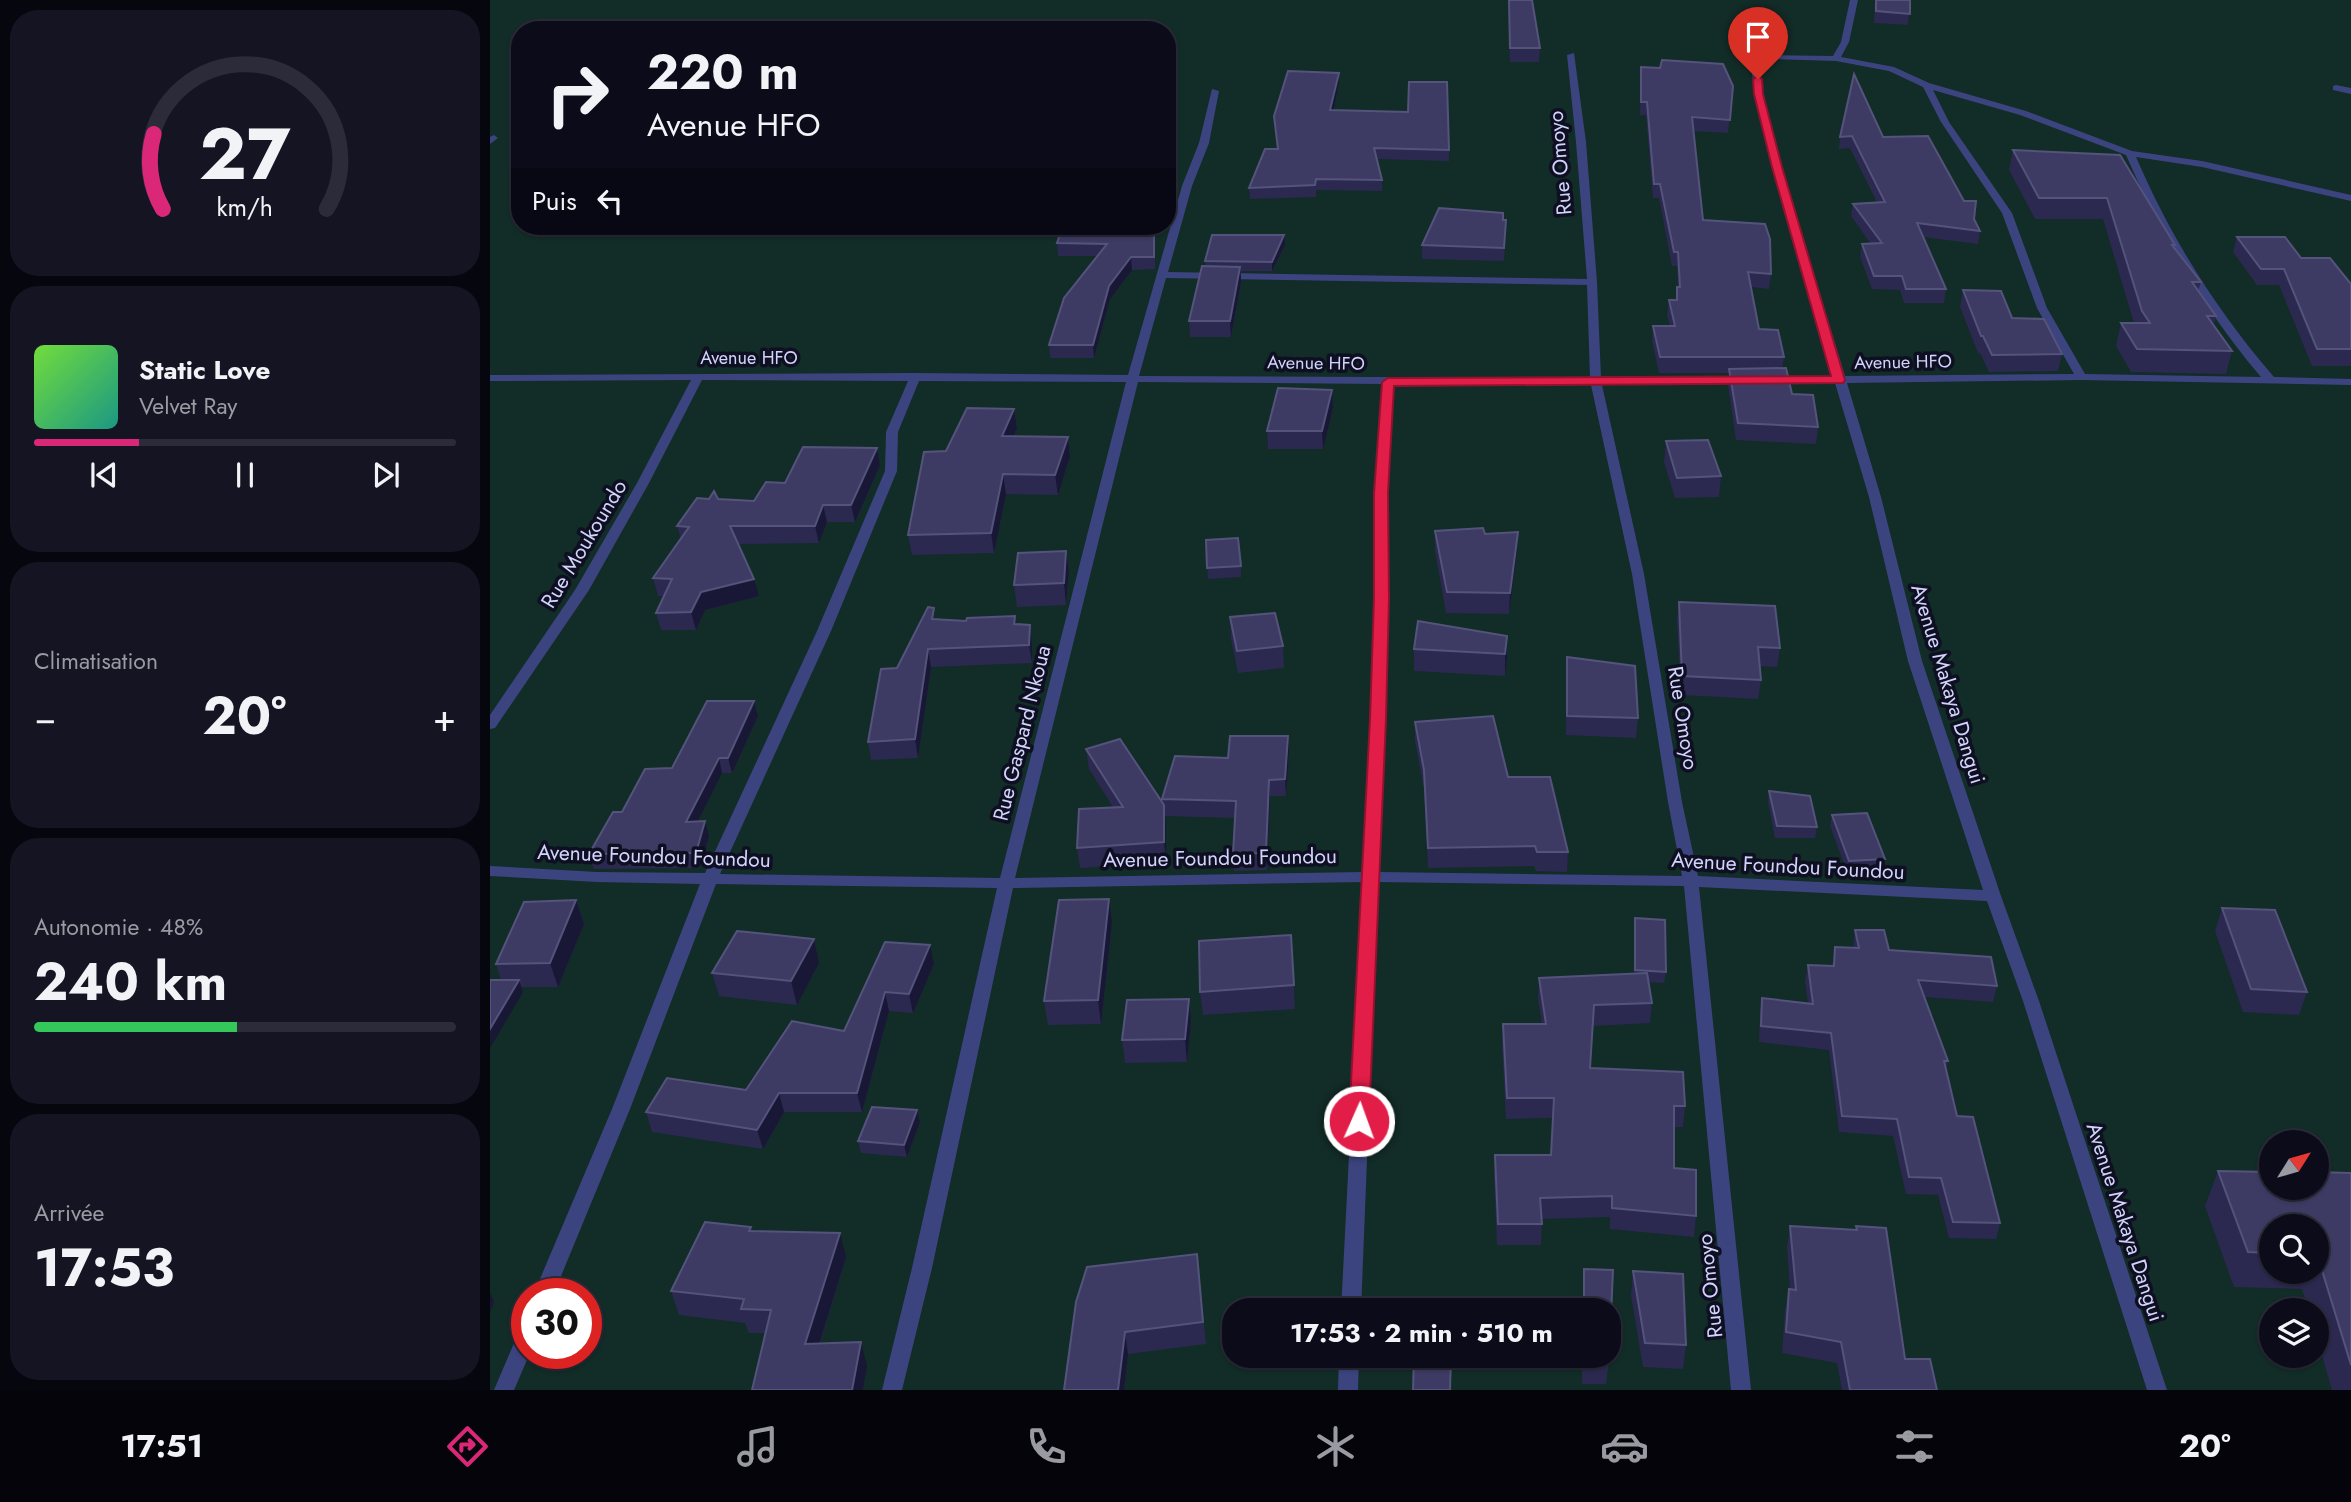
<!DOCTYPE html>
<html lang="fr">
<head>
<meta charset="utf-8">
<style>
	body { margin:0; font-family:Jost,sans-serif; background:#141423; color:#f1f3f6; height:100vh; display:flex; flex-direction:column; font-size:26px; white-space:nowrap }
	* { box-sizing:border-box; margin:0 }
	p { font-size:23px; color:#9a9ba2 }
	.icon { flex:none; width:38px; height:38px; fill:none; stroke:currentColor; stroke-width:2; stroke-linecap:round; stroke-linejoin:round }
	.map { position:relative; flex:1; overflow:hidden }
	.drawer { display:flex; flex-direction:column; gap:10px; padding:10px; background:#06060e; width:490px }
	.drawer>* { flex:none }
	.guide { position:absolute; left:21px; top:21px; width:665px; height:214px; border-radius:28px; box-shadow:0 2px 5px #0004,0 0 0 2px #2b2b39; background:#0b0b1a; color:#f1f3f6; overflow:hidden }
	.needle { width:46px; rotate:53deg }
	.fabs { position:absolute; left:1769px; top:1130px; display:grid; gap:14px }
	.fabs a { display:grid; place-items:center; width:70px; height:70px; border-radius:50%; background:#0b0b1a; box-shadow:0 2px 5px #0004,0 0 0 2px #2b2b39; font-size:35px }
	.speed { position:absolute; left:21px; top:1278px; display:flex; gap:14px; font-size:35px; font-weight:700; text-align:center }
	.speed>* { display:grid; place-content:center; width:91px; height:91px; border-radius:50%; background:#0b0b1a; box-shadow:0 2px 5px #0004,0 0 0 2px #2b2b39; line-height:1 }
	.speed .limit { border:10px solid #d22; background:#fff; color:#111 }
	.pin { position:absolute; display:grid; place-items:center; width:60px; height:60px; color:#fff; margin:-72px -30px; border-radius:50% 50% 50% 0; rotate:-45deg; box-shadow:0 0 7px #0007 }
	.pin .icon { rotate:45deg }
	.me { position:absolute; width:77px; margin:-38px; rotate:2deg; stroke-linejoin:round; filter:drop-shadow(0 0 5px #0008) }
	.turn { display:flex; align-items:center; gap:24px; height:147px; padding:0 21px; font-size:32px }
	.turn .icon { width:91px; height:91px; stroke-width:2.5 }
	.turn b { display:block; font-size:49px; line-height:60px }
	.then { display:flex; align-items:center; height:66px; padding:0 21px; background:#0003; gap:14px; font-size:26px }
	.big { font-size:52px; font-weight:700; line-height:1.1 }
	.drawer .tile { flex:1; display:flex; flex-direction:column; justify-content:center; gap:10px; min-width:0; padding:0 24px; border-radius:28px; background:#141423 }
	.drawer .dial { align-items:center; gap:0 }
	.dial svg { height:182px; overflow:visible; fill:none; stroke:#2b2b39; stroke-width:7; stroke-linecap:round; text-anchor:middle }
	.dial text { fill:#f1f3f6; stroke:none }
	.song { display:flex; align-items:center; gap:21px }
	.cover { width:84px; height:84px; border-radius:10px; background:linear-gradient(135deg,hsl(100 70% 55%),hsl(170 70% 35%)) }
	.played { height:7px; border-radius:4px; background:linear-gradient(90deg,#db2777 25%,#2b2b39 25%) }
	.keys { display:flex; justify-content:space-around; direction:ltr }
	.heat { display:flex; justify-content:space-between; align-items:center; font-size:38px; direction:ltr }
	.charge { height:10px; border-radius:5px; background:linear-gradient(90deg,#34c759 48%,#2b2b39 0) }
	.trip { position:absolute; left:732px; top:1298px; width:399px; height:70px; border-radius:28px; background:#0b0b1a; box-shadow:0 2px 5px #0004,0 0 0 2px #2b2b39; font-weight:700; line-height:70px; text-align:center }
	.tab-bar { display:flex; height:112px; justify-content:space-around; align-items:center; background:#04040a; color:#9a9ba2 }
	.tab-bar .icon { width:49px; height:49px }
	.tab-bar .selected { color:#db2777 }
	.tab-bar b { font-size:32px; color:#f1f3f6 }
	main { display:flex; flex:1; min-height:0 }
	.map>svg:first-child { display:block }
	.green { fill:#122c27; fill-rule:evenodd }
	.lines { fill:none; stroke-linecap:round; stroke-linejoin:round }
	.minor { fill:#3c447f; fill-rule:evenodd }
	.wall { fill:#2b2950; fill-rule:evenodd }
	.shaded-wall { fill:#181736 }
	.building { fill:#3d3b63; stroke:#54537b; stroke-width:2 }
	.route { fill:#e11d48; stroke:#92132f; stroke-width:2 }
	.labels { text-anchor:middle; stroke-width:7; stroke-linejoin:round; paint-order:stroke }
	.far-street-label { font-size:18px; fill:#d2d4fd; stroke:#0f0f22 }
	.street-label { font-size:21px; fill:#d2d4fd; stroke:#0f0f22 }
</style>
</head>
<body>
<main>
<section class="drawer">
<div class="tile dial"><svg viewBox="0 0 100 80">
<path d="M14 69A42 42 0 1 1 86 69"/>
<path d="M14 69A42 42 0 0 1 10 36" stroke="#db2777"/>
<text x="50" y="56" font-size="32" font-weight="700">27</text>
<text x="50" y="72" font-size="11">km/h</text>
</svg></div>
<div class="tile">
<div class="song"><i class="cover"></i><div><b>Static Love</b><p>Velvet Ray</p></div></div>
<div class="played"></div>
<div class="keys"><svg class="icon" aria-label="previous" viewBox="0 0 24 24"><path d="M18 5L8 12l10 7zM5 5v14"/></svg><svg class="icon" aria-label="pause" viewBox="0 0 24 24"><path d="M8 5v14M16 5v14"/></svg><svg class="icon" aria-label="next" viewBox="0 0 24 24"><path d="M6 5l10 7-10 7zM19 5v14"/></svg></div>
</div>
<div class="tile"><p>Climatisation</p>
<div class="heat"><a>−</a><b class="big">20°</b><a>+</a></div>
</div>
<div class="tile"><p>Autonomie · 48%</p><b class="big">240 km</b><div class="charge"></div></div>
<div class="tile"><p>Arrivée</p><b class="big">17:53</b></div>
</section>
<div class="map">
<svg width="1861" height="1390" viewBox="0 0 1861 1390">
	<rect width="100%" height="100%" fill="#0f0f22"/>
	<path class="green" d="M0 0H1861V1390H0ZM30 30H677V226H30ZM1782 1143H1827V1188H1782ZM1782 1227H1827V1272H1782ZM37 1293H96V1353H37ZM744 1311H1118V1356H744ZM1782 1311H1827V1356H1782Z"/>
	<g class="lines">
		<path class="minor" d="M1360 0H1368L1359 42 1351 57 1404 67 1439 83 1536 111 1642 151 1712 161 1861 195V201L1712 167 1646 157C1681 238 1726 310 1784 377L1861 379V385L1591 380 1357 383 1391 497 1432 661 1511 896 1549 1001 1677 1390H1657L1533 1001 1497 901 1209 887 1261 1390H1241L1194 886 888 882 871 1311H851L873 882 523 888 442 1268 412 1390H392L422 1268 507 888 226 884 140 1109 64 1293H44L122 1109 210 884 107 882 0 876V866L107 872 215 873 327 631 395 471 396 432 418 381 212 380 159 483 99 590 5 728 0 729V715L85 590 147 483 201 380 0 381V375L425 373 638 375 692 186 709 143 722 89 729 91 719 143 702 186 678 272 1097 279 1086 142 1077 55 1084 53 1096 142 1107 282 1111 378H1255L1261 381 1255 384 1112 385 1154 574 1192 802 1208 876 1493 890 1418 661 1379 497 1345 383H1282L1276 380 1282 377 1344 376C1313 272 1276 168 1260 61L1277 55 1343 56 1351 42ZM1278 59 1346 61 1399 71 1433 87 1451 122 1512 213 1547 308 1584 374 1355 376C1324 273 1285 169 1268 62ZM1443 90 1530 115 1636 155C1671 236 1714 310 1771 377L1595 374 1557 308 1522 213 1459 122ZM676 278 1097 285 1100 378 649 376ZM429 381 636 382 510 878 230 874 341 631 407 471 408 432ZM648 382 892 384 885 493V598L873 872 525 878ZM903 384 1101 385 1142 574 1178 802 1192 876 889 872 899 598 897 493Z
			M1846 85 1861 88V94L1843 90V86Z
			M4 135 8 138 0 144V137Z
			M37 1327V1353H40L24 1390H4L30 1329Z
			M849 1356H869L868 1390H848Z"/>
	</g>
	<path class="wall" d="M1018 0H1042L1050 48 1049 62H1020Z
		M1385 0H1420L1418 25 1384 23Z
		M1151 67 1243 86 1238 133 1203 131 1213 220 1281 274 1279 289 1261 287 1269 329 1294 357 1292 368 1302 394 1328 427 1326 444 1246 440 1238 386 1239 373H1169L1162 341 1163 326H1180L1177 315 1179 300H1186L1188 287 1187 266H1182L1169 198H1163L1156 115H1150Z
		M849 73V83L843 110 959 150V161L887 159 892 180V191L826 190V197L760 199 759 188 787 149 784 116Z
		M1364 74 1393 137 1484 219 1490 231 1488 244 1433 237 1456 289 1454 303H1414L1410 290 1382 289 1370 257 1372 244H1381L1361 216 1363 204 1387 202 1360 148 1349 149 1350 137Z
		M1523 150 1630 155 1685 245 1684 248 1711 282 1708 291 1726 316 1724 325 1742 351 1736 374 1641 372 1626 346 1631 323H1644L1613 219H1545L1519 170Z
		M1013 220H1016L1014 261 932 259V245Z
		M573 226H665V269L642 270 620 299 604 358H560L559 345 607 256H568L567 243Z
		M1747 237 1811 258 1861 284V366H1822L1789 285H1767L1743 252Z
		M795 245 782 271H751V282L741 337H700L699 321 716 266 715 261Z
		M1473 290 1522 318 1572 354 1568 371 1499 372 1490 353H1488L1470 307Z
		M842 390 843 408 833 449H778L777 431Z
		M524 409 527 428 523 436 578 437 580 456 568 495 516 494 504 553 422 555 418 535 456 451Z
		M1176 441 1231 476 1229 497 1185 498 1174 462Z
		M387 448 390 465 365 522H337L329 543 248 544 269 596 215 610 206 630H171L166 613 174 596H168L163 578 191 539 187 526 228 499 264 501 295 483Z
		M945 531 995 534 1028 532 1027 552 1019 614 956 613 945 551Z
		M716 540 751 566V577L718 579Z
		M576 551 579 572 576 605 527 607 524 585Z
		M1189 602 1290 648 1287 667 1270 666 1271 680 1268 699 1191 695 1187 620Z
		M525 616 526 624 542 643V663L441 667 428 758 381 760 378 742 407 668 445 619 476 621Z
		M740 617 793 646 794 668 748 673 741 639Z
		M1017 636V658L1015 676 924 671V649Z
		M1077 657 1148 718 1146 738 1076 735V676Z
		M264 701 268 716 242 773H232L208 821 219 836 210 868 104 869 99 854 182 768Z
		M925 722 1018 777 1078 852 1077 872 1046 871 1044 866 938 868 934 789 925 741Z
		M798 736 799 752 796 796H780L777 870 744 871 743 854 745 818 675 816 676 862 590 868 587 848 623 807 599 769 596 749 673 803 672 799 738 758Z
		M1279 791 1327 827 1325 838H1285L1278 802Z
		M1342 815 1395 859 1393 870 1357 872 1340 826Z
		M86 900 94 924 68 987H31L33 992 11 980 6 964Z
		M1732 908 1817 992 1809 1015 1753 1012 1725 931Z
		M1145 918 1176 972 1174 983 1158 982 1162 1003 1160 1023 1103 1026 1100 1068 1195 1106 1193 1127H1184V1168L1206 1216 1204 1237 1120 1229V1217L1052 1219 1051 1245H1007L1004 1176 1005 1155H1061L1063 1118 1016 1119 1012 1044 1013 1024H1052L1048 999 1049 978 1144 974Z
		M622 922 611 1024 558 1025 554 1001Z
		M1365 930 1399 950 1507 986 1503 1002 1435 997 1458 1061 1456 1068 1467 1116 1510 1223 1506 1239 1459 1238 1448 1195 1416 1194 1403 1136 1349 1132 1339 1050 1269 1042 1270 1014 1272 998 1318 1003 1315 981 1318 965 1342 966 1345 947 1363 948Z
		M801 935 805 1009 713 1015 710 992Z
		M324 939 329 963 307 1005 229 996 222 973Z
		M395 942 444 964 423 1013 399 1011 372 1112H294L273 1149 162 1132 156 1112 256 1090 354 1031Z
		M701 1023 697 1062 635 1063 632 1040Z
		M430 1122 417 1157 371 1153 368 1141Z
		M1728 1171 1861 1173V1390H1842L1827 1338V1311H1819L1812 1289 1744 1287 1715 1206ZM1782 1227H1827V1272H1782Z
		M1300 1226 1366 1230V1226L1415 1359 1447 1390H1352L1347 1363 1292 1353 1295 1310 1299 1289 1300 1290 1297 1247Z
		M261 1227 262 1231 356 1257 330 1344 377 1366 373 1390H262L276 1333H259L255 1323 189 1315 181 1291Z
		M707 1254 716 1344 638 1354 634 1390H574Z
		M1094 1269 1123 1270 1119 1361 1116 1384H1092V1356H1118V1311H1093Z
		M1143 1271 1196 1345 1193 1369 1153 1367 1141 1295Z"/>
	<path class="shaded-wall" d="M849 73V83L841 121 840 110Z
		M794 235 795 245 782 271V262Z
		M641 257 642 270 620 299 604 358 603 345 619 286Z
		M750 267 751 282 741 337 740 321Z
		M842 390 843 408 833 449 832 431Z
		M524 409 527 428 515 455 512 436Z
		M578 437 580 456 568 495 565 475Z
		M387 448 390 465 365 522 361 505Z
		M513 474 516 494 504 553 501 533Z
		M333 505 337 522 329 543 325 526Z
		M1028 532 1027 552 1019 614 1020 593Z
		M576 551 579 572 576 605 574 583Z
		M264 579 269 596 215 610 206 630 201 612 211 592Z
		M540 625 542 643V663L539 645Z
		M1017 636V658L1015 676V654Z
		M438 649 441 667 428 758 425 739Z
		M264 701 268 716 242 773 238 758Z
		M798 736 799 752 796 796 795 779Z
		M229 758 232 773 200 837 196 822Z
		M779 780 780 796 777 870 776 853Z
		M674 805 676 825V862L674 842Z
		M215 821 219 836 210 868 206 853Z
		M619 899 622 922 611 1024 608 1000Z
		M86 900 94 924 68 987 60 963Z
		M324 939 329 963 307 1005 301 981Z
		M440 945 444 964 423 1013 419 994Z
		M29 980 33 992 0 1048V1029Z
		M395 992 399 1011 372 1112 367 1093Z
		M699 999 701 1023 697 1062 695 1039Z
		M289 1093 294 1112 273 1149 267 1130Z
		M427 1110 430 1122 417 1157 414 1145Z
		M350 1233 356 1257 322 1368 315 1344Z
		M0 1292 4 1302 0 1312Z
		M635 1332 638 1354 634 1390H628Z
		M371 1342 377 1366 373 1390H362Z"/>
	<path class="building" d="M1019 0H1042L1050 48H1020Z
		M1386 0H1420V14L1386 11Z
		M1172 60 1233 64 1243 86 1240 120 1202 117 1213 220 1275 224 1280 239 1281 274 1258 272 1269 329 1288 330 1294 357H1170L1163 326H1185L1179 300H1187V287H1190L1188 252H1184L1170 184H1164L1157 102H1151V67L1170 68Z
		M798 71 849 73 840 110 918 112 919 82H957L959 150 884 148 892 180 826 179 825 185 759 188 775 149H788L784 116Z
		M1364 74 1393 137 1438 136 1474 201H1486L1484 219 1490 231 1427 223 1456 289H1416L1412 276H1384L1372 244 1392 243 1363 204 1395 202 1362 136 1350 137Z
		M1523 150 1630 155 1685 245H1682L1711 282H1702L1726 316H1717L1742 351 1647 349 1631 323H1660L1652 311 1617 198H1549Z
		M949 208 1013 213V220H1016L1014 248 932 245Z
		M573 226H664V257H641L619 286 603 345H559L574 298 617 244 567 243Z
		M722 235H794L782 262 715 261Z
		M1747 237H1795L1811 258H1840L1861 284V349H1827L1794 269H1771Z
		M712 266 750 267 740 321H699Z
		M1473 290 1511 291 1522 318 1554 319 1572 354 1502 355 1493 336H1491Z
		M1296 368 1302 394 1323 395 1328 427 1248 423 1239 369Z
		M788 388 842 390 832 431H777Z
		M477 408 524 409 512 436 578 437 565 475 513 474 501 533 418 535 434 452 456 451Z
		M1218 440 1231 476 1187 478 1176 441Z
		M313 447 387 448 361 505H333L325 526H240L264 579 211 592 201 612 166 613 182 579 163 578 199 527 187 526 207 498 219 499 224 491 228 499 264 501 276 482 295 483Z
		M993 528 995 534 1028 532 1020 593 957 592 945 531Z
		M748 538 751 566 717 568 716 540Z
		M576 551 574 583 524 585 528 553Z
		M1189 602 1285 606 1290 648 1268 647 1271 680 1192 676Z
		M438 607 444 608 442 619 476 621 477 618 525 616 524 624 540 625 539 645 438 649 425 739 378 742 391 669 407 668Z
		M785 613 793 646 747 651 740 617Z
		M928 621 1017 636 1015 654 924 649Z
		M1077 657 1145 666 1148 718 1077 716Z
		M217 701H264L238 758H229L196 822 215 821 206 853 99 854 123 812H132L155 769 182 768Z
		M1003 716 1018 777H1060L1078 852H1047L1045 846 938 848 934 770 925 722Z
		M740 736H798L795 779 779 780 776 853 743 854 746 801 672 799 685 756 738 758Z
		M630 739 674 805V842L587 848 589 809 633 807 596 749Z
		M1279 791 1320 796 1327 827 1287 826Z
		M1377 813 1395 859 1359 861 1342 815Z
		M619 899 608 1000 554 1001 569 900Z
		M86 900 60 963 6 964 34 902Z
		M1732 908 1785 910 1817 992 1761 989Z
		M1145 918 1175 920 1176 972 1145 970Z
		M1365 930H1394L1399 950 1501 957 1507 986 1428 980 1458 1061H1454L1467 1116 1483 1117 1510 1223 1463 1222 1451 1178 1419 1177 1407 1119 1352 1116 1341 1033 1271 1026 1272 998 1323 1004 1318 965 1344 966 1345 947 1369 948Z
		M247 931 324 939 301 981 222 973Z
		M801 935 804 985 710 992 709 941Z
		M395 942 440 945 419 994 395 992 367 1093H289L267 1130 156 1112 177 1078 256 1090 302 1021 354 1031Z
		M1157 973 1162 1003 1104 1005 1100 1068 1193 1072 1195 1106H1184V1168L1206 1170V1216L1122 1208V1196L1050 1198 1052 1224H1008L1005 1155H1061L1064 1098H1017L1013 1024H1056L1049 978Z
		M0 980H29L0 1029Z
		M699 999 695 1039 632 1040 637 1000Z
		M382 1107 427 1110 414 1145 368 1141Z
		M1728 1171 1782 1172V1188H1827V1172L1861 1173V1365L1827 1254V1227H1782V1253L1758 1252Z
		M215 1222 261 1227 259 1231 350 1233 315 1344 371 1342 362 1390H262L281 1310 251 1309 254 1299 181 1291Z
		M1300 1226 1367 1230 1366 1226 1396 1228 1415 1359H1440L1447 1390H1360L1351 1342 1296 1332 1299 1289 1306 1290Z
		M707 1254 713 1322 635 1332 628 1390H574L586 1302 597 1267Z
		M1094 1269 1123 1270 1119 1361 1094 1360V1356H1118V1311H1094Z
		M1143 1271 1193 1274 1196 1345 1155 1343Z
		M924 1356H961L960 1390H923Z"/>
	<path class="route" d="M1268 76 1272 79 1273 94 1292 167 1355 380 1353 383 904 386 898 493 899 598 896 719 879 1121 876 1126 869 1129 862 1126 859 1121 880 719 884 598V493L892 382 898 378 1341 376 1282 167 1264 94 1263 79Z"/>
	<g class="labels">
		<g class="far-street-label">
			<text x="259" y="364">Avenue HFO</text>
			<text transform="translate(1413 362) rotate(-1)" y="6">Avenue HFO</text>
			<text transform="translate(826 363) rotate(1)" y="6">Avenue HFO</text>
		</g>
		<g class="street-label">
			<text transform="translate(1070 163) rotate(-95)" y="7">Rue Omoyo</text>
			<text transform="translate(94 544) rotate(-59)" y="7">Rue Moukoundo</text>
			<text transform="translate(1458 684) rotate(73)" y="7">Avenue Makaya Dangui</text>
			<text transform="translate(1193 718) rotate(81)" y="7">Rue Omoyo</text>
			<text transform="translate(532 733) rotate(-76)" y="7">Rue Gaspard Nkoua</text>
			<text transform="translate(164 856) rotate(2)" y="7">Avenue Foundou Foundou</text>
			<text transform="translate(730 858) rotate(-1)" y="7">Avenue Foundou Foundou</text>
			<text transform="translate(1298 866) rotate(3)" y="7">Avenue Foundou Foundou</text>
			<text transform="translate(1635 1222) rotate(72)" y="7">Avenue Makaya Dangui</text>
			<text transform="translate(1220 1286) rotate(-96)" y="7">Rue Omoyo</text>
		</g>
	</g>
</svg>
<div class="fabs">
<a><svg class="needle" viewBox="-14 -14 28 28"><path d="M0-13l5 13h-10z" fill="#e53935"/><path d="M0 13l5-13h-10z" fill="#9a9ba2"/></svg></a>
<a><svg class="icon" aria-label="search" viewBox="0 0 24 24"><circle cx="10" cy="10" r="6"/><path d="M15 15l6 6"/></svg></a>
<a><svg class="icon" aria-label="layers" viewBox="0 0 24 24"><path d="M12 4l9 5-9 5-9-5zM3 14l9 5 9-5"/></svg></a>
</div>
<div class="speed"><div class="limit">30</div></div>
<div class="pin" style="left:1268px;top:79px;background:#d93025"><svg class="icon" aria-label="arrive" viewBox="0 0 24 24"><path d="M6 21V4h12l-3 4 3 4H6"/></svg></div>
<svg class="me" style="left:869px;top:1121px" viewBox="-20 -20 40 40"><circle r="17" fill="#e11d48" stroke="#fff" stroke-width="3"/><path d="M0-11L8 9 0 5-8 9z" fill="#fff"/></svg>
<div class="trip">17:53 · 2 min · 510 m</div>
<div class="guide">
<div class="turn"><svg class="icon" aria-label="right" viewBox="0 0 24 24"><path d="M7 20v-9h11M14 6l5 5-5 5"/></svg><div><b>220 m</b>Avenue HFO</div></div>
<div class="then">Puis<svg class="icon" aria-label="left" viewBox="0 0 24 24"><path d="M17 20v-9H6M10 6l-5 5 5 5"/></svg></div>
</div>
</div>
</main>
<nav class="tab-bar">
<b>17:51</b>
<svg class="icon selected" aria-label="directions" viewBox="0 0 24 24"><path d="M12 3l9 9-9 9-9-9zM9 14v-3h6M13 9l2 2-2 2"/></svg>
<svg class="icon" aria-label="music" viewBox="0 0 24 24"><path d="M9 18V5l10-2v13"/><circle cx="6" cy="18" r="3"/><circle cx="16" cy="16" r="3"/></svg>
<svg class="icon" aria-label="phone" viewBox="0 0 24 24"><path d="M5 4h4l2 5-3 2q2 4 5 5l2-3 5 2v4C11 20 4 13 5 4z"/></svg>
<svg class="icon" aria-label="climate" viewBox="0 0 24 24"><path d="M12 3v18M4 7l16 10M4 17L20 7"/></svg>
<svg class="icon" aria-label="car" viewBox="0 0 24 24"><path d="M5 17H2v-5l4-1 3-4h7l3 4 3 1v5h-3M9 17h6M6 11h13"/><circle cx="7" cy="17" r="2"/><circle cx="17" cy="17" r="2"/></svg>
<svg class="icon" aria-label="filters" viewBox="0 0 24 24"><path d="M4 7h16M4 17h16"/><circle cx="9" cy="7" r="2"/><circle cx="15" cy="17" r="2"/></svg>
<b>20°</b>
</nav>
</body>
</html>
